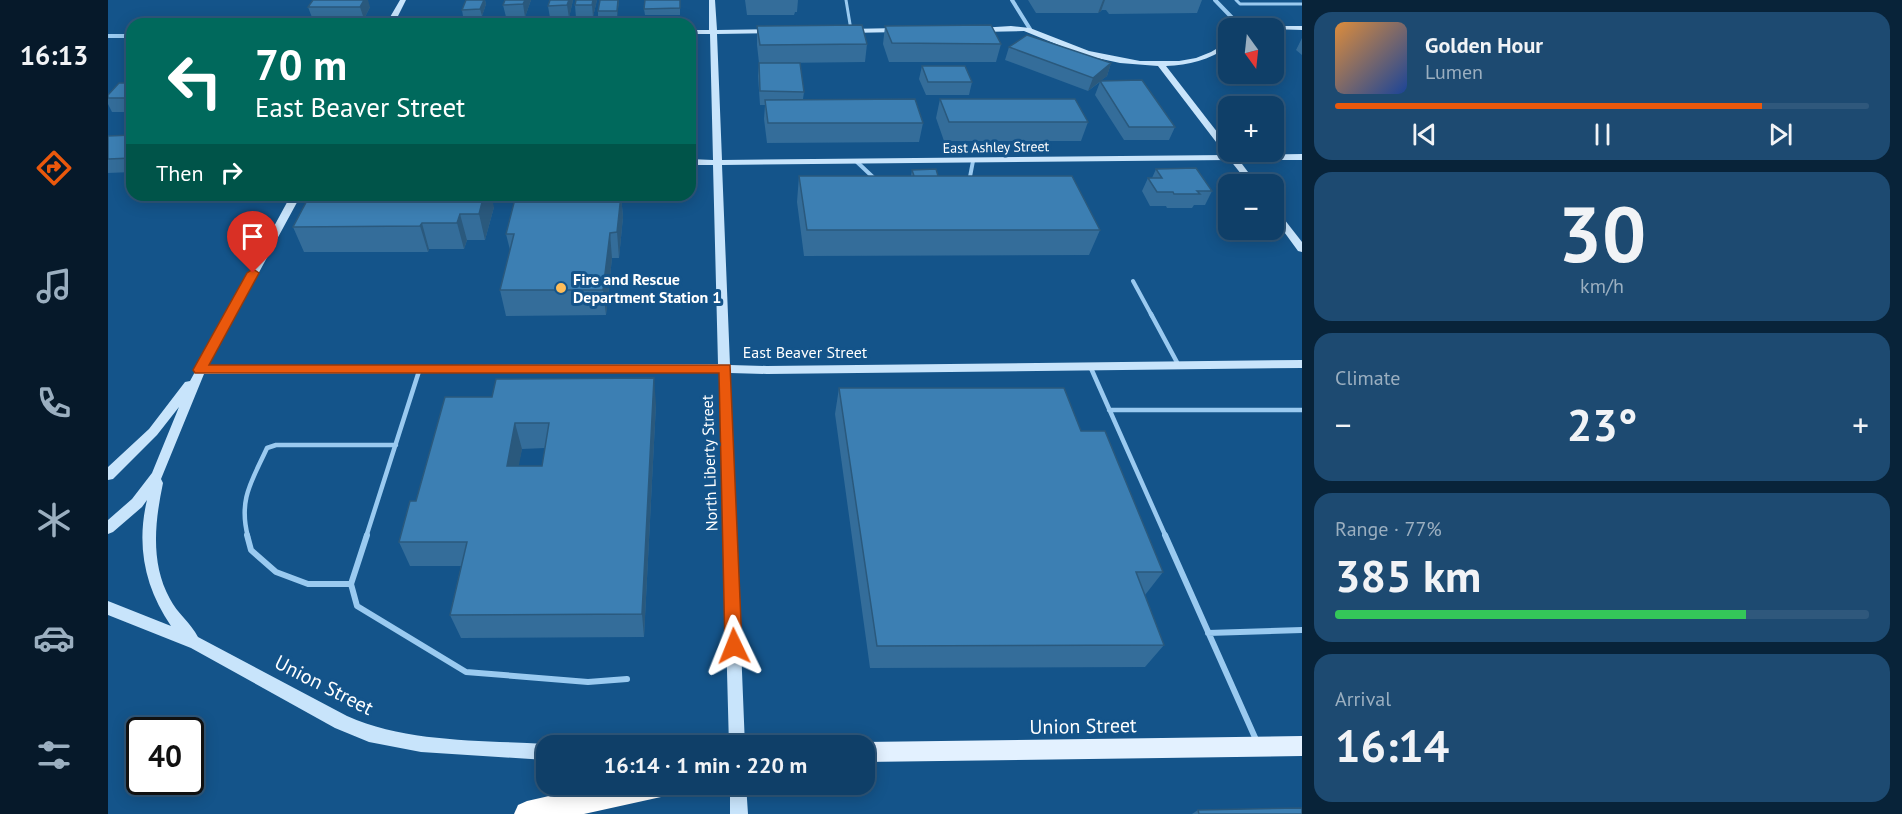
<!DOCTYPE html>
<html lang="en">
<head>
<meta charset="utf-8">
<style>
	body { margin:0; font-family:"PT Sans",sans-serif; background:#1d4a71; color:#f1f3f6; height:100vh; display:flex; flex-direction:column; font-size:22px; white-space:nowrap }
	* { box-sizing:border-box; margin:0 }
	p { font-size:20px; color:#9bafc0 }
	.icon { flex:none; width:33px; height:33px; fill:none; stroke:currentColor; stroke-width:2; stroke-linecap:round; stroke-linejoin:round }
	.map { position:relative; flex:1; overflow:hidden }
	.drawer { display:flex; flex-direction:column; gap:12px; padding:12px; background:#082339; width:600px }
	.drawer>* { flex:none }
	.guide { position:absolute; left:18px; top:18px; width:570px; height:183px; border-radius:18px; box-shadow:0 3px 15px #0003,0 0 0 2px #2f587c; background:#00695c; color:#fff; overflow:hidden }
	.needle { width:39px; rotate:165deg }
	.fabs { position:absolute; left:1110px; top:18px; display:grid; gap:12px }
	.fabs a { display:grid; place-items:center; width:66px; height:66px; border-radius:12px; background:#0f3f68; box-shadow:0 3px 15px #0003,0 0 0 2px #2f587c; font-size:30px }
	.speed { position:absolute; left:18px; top:717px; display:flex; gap:12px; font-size:30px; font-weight:700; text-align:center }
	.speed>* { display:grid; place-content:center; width:78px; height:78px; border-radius:50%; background:#0f3f68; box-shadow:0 3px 15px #0003,0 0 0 2px #2f587c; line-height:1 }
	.speed .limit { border:3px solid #111; border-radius:9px; background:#fff; color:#111 }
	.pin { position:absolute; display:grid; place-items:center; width:51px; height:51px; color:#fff; margin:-62px -26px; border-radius:50% 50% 50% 0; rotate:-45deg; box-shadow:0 0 6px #0007 }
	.pin .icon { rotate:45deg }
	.me { position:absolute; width:66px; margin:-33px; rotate:358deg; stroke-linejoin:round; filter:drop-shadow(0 0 4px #0008) }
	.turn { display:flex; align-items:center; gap:21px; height:126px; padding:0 30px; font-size:27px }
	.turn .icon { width:78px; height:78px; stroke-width:2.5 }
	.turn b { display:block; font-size:42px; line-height:51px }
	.then { display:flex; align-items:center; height:57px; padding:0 30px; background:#0003; gap:12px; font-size:22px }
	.big { font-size:45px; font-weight:700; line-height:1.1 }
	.drawer .tile { flex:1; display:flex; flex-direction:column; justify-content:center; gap:9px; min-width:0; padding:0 21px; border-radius:18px; background:#1d4a71 }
	.drawer .dial { align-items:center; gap:0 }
	.dial b { font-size:78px; line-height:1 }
	.song { display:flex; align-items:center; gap:18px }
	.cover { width:72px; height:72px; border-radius:9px; background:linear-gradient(135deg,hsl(30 70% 55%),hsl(220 70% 35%)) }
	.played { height:6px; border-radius:3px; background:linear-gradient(90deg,#ea580c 80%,#2f587c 80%) }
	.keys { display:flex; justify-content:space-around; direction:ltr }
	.heat { display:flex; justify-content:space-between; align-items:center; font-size:33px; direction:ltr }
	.charge { height:9px; border-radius:4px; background:linear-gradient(90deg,#34c759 77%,#2f587c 0) }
	.trip { position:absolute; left:428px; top:735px; width:339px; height:60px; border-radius:18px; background:#0f3f68; box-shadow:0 3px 15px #0003,0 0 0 2px #2f587c; font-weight:700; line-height:60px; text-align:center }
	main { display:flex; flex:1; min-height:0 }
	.menu { display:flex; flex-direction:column; width:108px; justify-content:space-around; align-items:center; background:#06192a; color:#9bafc0 }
	.menu .icon { width:42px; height:42px }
	.menu .active { color:#ea580c }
	.menu b { font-size:27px; color:#f1f3f6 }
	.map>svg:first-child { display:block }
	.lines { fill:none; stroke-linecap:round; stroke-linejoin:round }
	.lane-far3 { stroke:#9acaf0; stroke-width:3 }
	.lane-far2 { stroke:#9acaf0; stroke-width:4 }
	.lane-far1 { stroke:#9acaf0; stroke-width:4.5 }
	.lane { stroke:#9acaf0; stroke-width:6 }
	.street { stroke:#9acaf0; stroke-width:4 }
	.secondary { fill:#c8e4fb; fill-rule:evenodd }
	.primary { fill:#e3f1ff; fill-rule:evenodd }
	.highway { fill:#fff; fill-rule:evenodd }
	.wall { fill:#346d9a; fill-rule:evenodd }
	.shaded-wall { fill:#2a597d }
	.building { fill:#3c7fb3; stroke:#2a597d; stroke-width:1.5; fill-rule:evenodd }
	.route { fill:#ea580c; stroke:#983908; stroke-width:1.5 }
	.poi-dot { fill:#ffbd59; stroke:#14548a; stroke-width:2 }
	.labels { text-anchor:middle; stroke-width:6; stroke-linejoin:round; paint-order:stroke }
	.far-street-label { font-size:14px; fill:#fff; stroke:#14548a }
	.poi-label { font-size:16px; font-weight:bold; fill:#fff; stroke:#14548a; text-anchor:start }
	.street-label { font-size:16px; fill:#fff; stroke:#14548a }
	.near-street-label { font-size:20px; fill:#fff; stroke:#14548a }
</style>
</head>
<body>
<main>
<nav class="menu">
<b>16:13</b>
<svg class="icon active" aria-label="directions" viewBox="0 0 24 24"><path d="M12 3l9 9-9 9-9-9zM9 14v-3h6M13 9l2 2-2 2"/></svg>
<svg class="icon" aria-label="music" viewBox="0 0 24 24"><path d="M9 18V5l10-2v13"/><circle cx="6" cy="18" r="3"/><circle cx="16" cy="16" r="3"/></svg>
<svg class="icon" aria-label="phone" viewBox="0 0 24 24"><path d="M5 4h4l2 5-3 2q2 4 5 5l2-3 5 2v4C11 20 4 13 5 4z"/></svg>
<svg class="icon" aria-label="climate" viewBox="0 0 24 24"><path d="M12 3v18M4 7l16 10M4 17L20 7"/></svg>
<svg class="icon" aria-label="car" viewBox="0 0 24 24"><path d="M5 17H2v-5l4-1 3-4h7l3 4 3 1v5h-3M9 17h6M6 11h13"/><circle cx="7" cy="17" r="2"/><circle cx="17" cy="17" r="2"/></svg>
<svg class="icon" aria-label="filters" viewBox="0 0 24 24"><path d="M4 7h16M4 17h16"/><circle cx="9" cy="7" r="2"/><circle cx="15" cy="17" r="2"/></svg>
</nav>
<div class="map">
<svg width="1194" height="814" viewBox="0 0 1194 814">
	<rect width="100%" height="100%" fill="#14548a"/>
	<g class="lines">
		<path class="lane-far3" d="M738 0 743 30
			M1128 0 1132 4H1194"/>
		<path class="lane-far2" d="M749 162 767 179
			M861 182 865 161
			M1025 281 1044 316"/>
		<path class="lane-far1" d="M1043 314 1071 366
			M982 366 1058 537
			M1001 410H1194
			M140 537C130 499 144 481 159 448L168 445H288
			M258 537 312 368"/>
		<path class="lane" d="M139 535 143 550 168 572 200 584H243
			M259 535 243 584 249 606 358 672 480 682 519 679
			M1057 535 1149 742
			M1100 633 1194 630"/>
		<path class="street" d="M904 0 922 29
			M1107 0 1134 28
			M0 36H24"/>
		<path class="secondary" d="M292 0H298L286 24H278Z
			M601 0H607L609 30 665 29 669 31 665 33 609 34 614 160 1118 155 1050 66 1012 63 975 55 916 31 871 32 867 30 871 28 903 26 922 28 981 51 1032 61H1071L1088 58 1103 52 1120 42V47C1101 60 1081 65 1058 66L1120 146V152H1124L1127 155 1194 154V160H1131L1149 184H1141L1122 160 614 165 622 365 659 366 1194 360V368L659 374 622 373 637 746H621L611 372 96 374 53 479 55 483C47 521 42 563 62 599 69 613 83 623 90 637L239 716C300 743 372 740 438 744L442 746H438V760L313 752 261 742 227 728 83 648 0 615V601L63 626C37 588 28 546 39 500L34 507 5 532 0 534V520L24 499 44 473 71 407 49 435 5 479 0 480V467L41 429 77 382 82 381 183 195H193L100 366 610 364 605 165H582V159L605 160 602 34H582V30H601Z
			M1130 26H1194V30L1130 28Z
			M791 28 795 30 794 32 739 33 735 31 739 29Z
			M1166 209 1169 210 1194 242V252L1190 251 1166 218Z
			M622 784H638L640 814H622Z"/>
		<path class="primary" d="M1194 736V756L756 762V746H748L756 742Z"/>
		<path class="highway" d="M494 784H565L562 793 553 797 476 814H406L410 805 419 801Z"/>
	</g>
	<path class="wall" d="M205 0 262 7 256 19 205 20 200 7Z
		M358 0H377L378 4 374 16H355L354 10Z
		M423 0 417 17H398L395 5Z
		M442 0H465L461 18H442L440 6Z
		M489 0 485 17 468 18 467 5Z
		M511 0 509 18H490V11Z
		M572 0V15H537L536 9Z
		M637 0H690L689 12H687L686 15H639Z
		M920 0H1094L1089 13 1001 14 998 10H994L993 11 990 13H928Z
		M649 26 759 44 757 62 670 63 696 92 695 99 815 123 811 142 659 143 656 119 657 105H652L650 76 651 63 649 45Z
		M777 26 893 44 888 62H781L775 44Z
		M1194 38V55L1188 50Z
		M901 47 1003 63 999 76 992 81 1067 127 1061 140H1016L987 95 992 82 980 91 897 60Z
		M814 66 864 82 861 95H818L811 79Z
		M24 83V112H4L0 104V95Z
		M832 99 980 122 973 141H836L828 118Z
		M24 135V172L0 173V136Z
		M1048 169 1104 191 1097 205H1086L1084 208H1059L1058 206H1042L1034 191 1040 178H1044Z
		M804 170 830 176 992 230 981 255 696 256 689 202 691 176H803Z
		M408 195H513L515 217 511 258H504L498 315 398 316 392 290 402 250 398 234Z
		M386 207 377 240H359L356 249H321L320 252H196L185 227Z
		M731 388 973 431 1055 572 1037 595 1056 645 1037 667 762 668 727 414Z
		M337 397 548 404 536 637 353 638 342 615 353 566H302L291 542 308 501ZM437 448 434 466H410L414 449Z
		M1090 810 1194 814H1084Z"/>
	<path class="shaded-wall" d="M253 0H260L262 7 256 19 252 7Z
		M376 0H377L378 4 374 16 372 9Z
		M417 0H423L417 17 415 4Z
		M461 0H465L461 18 459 5Z
		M485 0H489L485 17 484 5Z
		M510 0H511L509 18V11Z
		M995 0H997L993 11 990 13Z
		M1003 63 999 76 980 91 985 78Z
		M376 195H383L386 207 377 240 371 214Z
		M513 195 515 217 511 258 509 232Z
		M352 214 359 240 356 249 349 223Z
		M314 223 321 249 320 252 312 226Z
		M502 233 504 258 498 315 495 290Z
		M546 378 548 404 536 637 534 614Z
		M407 423 414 449 406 491 399 466Z"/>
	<path class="building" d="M205 0H256L252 7H200Z
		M358 0H376L372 9 354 10Z
		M397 0H417L415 4 395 5Z
		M442 0H461L459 5 440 6Z
		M468 0H485L484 5H467Z
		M492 0H510L509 11H490Z
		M537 0H572V8L536 9Z
		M754 25 759 44 652 45 649 26Z
		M883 25 893 44 784 43 777 26Z
		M919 35 1003 63 985 78 901 47Z
		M651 63H692L696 92 652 91Z
		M814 66H857L864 82H820Z
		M1034 80 1067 127H1021L992 81Z
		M11 83H24V98H0V95Z
		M807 99 815 123H660L657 100Z
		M832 99H967L980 122H841Z
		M24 135V158L0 159V136Z
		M1088 168 1104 191H1089L1092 194H1066L1065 192H1049L1040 178H1054L1048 169Z
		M828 169 830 176H806L804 170Z
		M691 176H964L992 230H699Z
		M202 195H376L371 214H352L349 223H314L312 226 185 227Z
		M408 195H513L509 232 502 233 495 290H392L406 234H398Z
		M546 378 534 614 342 615 359 542H291L302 501H308L337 397H384L388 379ZM407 423H441L434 466H399Z
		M731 388H956L973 431H997L1055 572H1028L1056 645 769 646Z
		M1194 808V814H1091L1090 810Z"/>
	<path class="route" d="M145 269 151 273 101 365H622L634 646 632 652 626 654 620 652 617 646 611 373H87L85 370 139 273Z"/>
	<circle class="poi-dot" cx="453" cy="288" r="6"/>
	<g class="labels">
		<g class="far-street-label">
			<text transform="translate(888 147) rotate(-1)" y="5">East Ashley Street</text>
		</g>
		<g class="poi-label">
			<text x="465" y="285">Fire and Rescue<tspan x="465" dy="18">Department Station 1</tspan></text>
		</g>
		<g class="street-label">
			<text x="697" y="358">East Beaver Street</text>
			<text transform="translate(601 463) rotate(-92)" y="6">North Liberty Street</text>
		</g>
		<g class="near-street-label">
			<text transform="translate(216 685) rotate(27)" y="7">Union Street</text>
			<text transform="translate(975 726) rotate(-1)" y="7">Union Street</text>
		</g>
	</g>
</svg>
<div class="fabs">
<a><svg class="needle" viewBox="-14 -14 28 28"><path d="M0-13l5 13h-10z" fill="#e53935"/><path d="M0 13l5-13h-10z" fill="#9bafc0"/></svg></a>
<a>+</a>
<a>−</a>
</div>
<div class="speed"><div class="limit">40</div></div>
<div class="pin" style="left:145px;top:273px;background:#d93025"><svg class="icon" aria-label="arrive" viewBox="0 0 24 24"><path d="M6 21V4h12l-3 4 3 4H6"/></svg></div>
<svg class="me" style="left:626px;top:646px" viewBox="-20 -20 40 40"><path d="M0-17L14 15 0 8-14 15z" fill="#ea580c" stroke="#fff" stroke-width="4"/></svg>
<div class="trip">16:14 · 1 min · 220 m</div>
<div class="guide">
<div class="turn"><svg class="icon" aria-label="left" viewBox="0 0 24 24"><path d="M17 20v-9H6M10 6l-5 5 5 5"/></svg><div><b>70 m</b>East Beaver Street</div></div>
<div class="then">Then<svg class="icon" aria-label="right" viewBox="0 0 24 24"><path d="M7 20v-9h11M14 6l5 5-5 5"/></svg></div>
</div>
</div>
<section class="drawer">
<div class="tile">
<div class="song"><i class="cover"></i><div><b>Golden Hour</b><p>Lumen</p></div></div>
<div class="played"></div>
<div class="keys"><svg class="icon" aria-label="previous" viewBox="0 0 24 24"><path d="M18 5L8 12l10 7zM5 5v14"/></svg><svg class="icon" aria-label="pause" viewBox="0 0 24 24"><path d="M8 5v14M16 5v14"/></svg><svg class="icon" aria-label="next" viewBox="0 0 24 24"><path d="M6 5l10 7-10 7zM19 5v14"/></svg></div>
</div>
<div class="tile dial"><b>30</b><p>km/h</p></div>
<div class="tile"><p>Climate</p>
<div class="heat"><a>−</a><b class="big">23°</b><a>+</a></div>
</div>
<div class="tile"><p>Range · 77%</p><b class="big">385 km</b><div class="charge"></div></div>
<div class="tile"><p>Arrival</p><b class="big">16:14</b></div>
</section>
</main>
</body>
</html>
